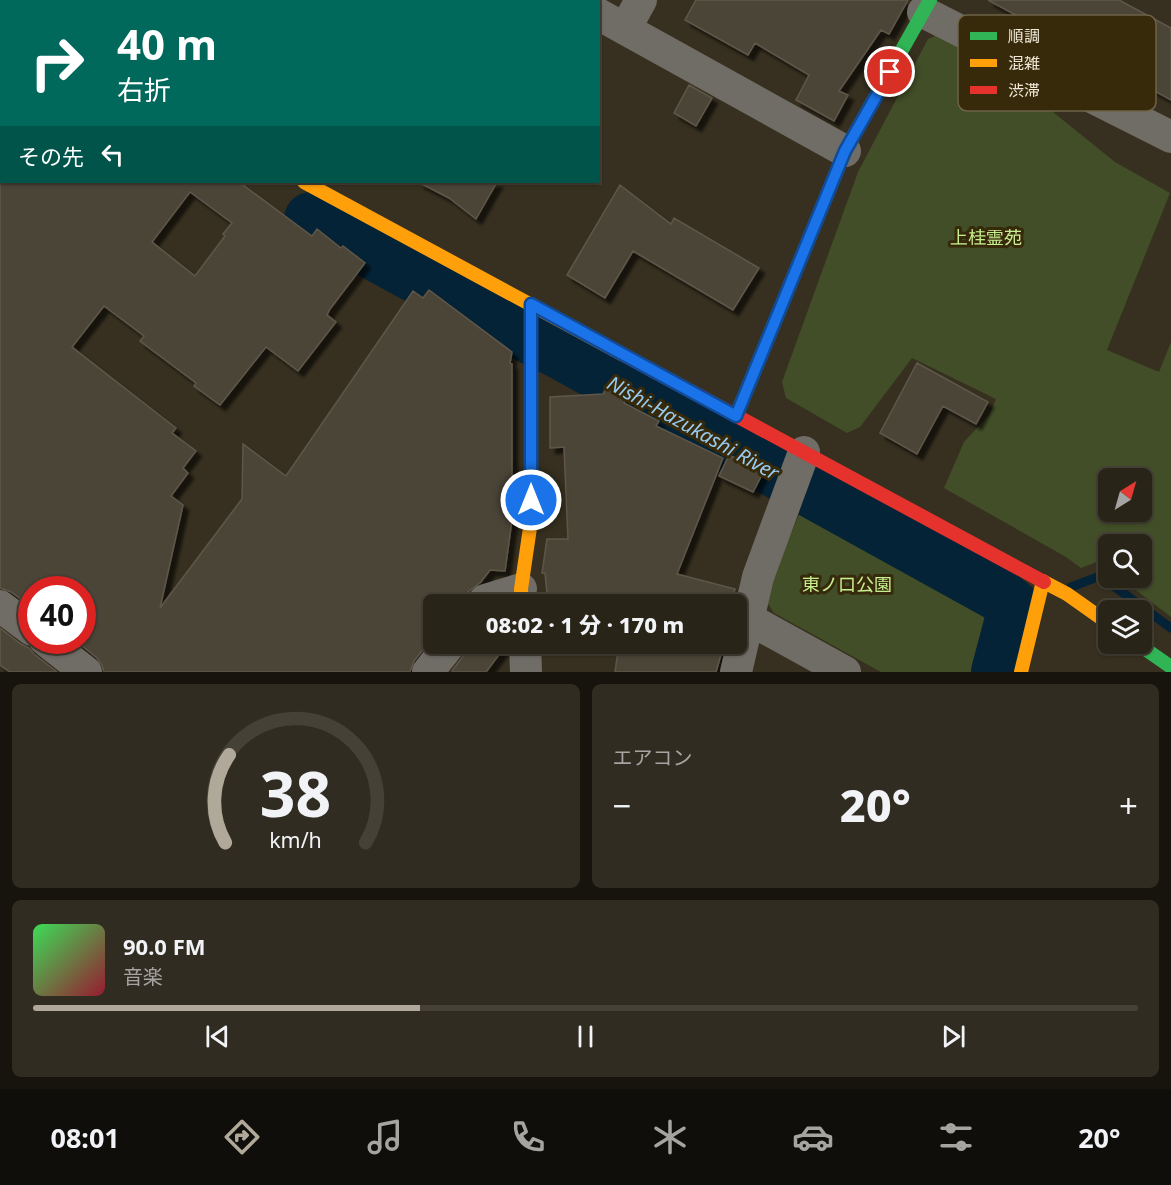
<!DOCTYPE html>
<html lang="ja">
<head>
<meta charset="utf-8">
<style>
	body { margin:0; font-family:"Noto Sans","Noto Sans JP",sans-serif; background:#312c21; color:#f1f3f6; height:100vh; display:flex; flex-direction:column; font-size:22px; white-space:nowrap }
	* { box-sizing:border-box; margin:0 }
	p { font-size:20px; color:#a5a4a2 }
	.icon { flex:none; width:33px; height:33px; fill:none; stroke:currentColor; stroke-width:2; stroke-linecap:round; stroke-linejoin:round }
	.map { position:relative; height:672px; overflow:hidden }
	.side { display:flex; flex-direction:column; gap:12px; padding:12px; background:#17140d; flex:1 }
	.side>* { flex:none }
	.guide { position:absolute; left:0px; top:0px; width:600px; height:183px; box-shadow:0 2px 4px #0004,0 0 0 2px #454137; background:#00695c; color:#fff; overflow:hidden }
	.needle { width:39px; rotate:37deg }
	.buttons { position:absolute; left:1098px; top:468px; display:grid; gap:12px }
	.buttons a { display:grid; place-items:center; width:54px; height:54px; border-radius:9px; background:#292418; box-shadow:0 2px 4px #0004,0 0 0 2px #454137; font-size:30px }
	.speed { position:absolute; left:18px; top:576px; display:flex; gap:12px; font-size:30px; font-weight:700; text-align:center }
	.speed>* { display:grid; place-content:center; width:78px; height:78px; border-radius:50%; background:#292418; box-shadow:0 2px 4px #0004,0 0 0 2px #454137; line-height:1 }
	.speed .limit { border:9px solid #d22; background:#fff; color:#111 }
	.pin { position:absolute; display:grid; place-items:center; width:51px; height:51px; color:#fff; margin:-26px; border:3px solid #fff; border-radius:50%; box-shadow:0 2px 6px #0007 }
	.me { position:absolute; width:66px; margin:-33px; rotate:0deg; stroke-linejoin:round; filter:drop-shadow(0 0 4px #0008) }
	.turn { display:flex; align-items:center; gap:21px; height:126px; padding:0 18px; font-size:27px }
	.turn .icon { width:78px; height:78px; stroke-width:2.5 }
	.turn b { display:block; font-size:42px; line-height:51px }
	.then { display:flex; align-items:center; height:57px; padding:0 18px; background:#0003; gap:12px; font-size:22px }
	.big { font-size:45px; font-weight:800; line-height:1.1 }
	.side .card { flex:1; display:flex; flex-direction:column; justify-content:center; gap:9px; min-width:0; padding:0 21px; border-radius:9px; background:#312c21 }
	.side .dial { align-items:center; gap:0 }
	.dial svg { height:156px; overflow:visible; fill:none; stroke:#454137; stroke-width:7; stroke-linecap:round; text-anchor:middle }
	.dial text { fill:#f1f3f6; stroke:none }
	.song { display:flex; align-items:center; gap:18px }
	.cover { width:72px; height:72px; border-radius:9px; background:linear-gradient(135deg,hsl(130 70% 55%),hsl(350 70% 35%)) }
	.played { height:6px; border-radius:3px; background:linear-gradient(90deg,#b0a898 35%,#454137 35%) }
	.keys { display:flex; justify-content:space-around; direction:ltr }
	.heat { display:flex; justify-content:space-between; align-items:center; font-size:33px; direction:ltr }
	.side .tiles { flex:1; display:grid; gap:12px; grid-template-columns:1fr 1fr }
	.card:last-child { grid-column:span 2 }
	.trip { position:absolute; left:423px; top:594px; width:324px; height:60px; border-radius:9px; background:#292418; box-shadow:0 2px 4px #0004,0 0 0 2px #454137; font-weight:800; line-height:60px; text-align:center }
	.tab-bar { display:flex; height:96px; justify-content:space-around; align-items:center; background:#100e0a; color:#a5a4a2 }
	.tab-bar .icon { width:42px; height:42px }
	.tab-bar .current { color:#b0a898 }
	.tab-bar b { font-size:27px; color:#f1f3f6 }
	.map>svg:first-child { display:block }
	.green { fill:#414e27; fill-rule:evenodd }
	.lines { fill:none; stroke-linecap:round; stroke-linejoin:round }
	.stream { stroke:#052336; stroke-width:9 }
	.river { stroke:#052336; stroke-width:54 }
	.building { fill:#4c4539; stroke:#5e574a; stroke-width:1.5; fill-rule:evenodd; filter:url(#shadow) }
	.street { stroke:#706c66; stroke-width:32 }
	.fast { stroke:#30b455; stroke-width:14 }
	.slow { stroke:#ff9f0a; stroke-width:14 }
	.jam { stroke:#e5322d; stroke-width:14 }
	.route-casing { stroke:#114b97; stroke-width:15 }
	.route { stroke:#1a73e8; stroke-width:10 }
	.labels { text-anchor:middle; stroke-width:6; stroke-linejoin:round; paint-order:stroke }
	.park-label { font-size:18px; fill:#c7ee90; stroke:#372a0b }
	.water-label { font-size:20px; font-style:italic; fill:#97caf1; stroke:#372a0b }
	.key { fill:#372a0b; stroke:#6f6348; stroke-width:1.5 }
	.key-label { font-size:16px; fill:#f1e9d8 }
</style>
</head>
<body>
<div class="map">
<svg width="1171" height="672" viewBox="0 0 1171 672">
	<defs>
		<filter id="shadow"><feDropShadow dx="5.5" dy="5.5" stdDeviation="1.5" flood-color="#0009"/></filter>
	</defs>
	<rect width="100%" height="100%" fill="#373020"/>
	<path class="green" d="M945 32 1005 66 1002 71 1115 162 1170 193 1107 350 1159 372 1171 342V617L1120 578H1142V544H1108V568L1099 561 1081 568 1066 557 944 488 964 442 989 415 996 399 912 358 860 427 847 433 786 398 782 382 858 172 928 39ZM1108 478H1142V512H1108Z
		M811 495 1003 602 1009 618 993 672H881L774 613 764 598 806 498Z"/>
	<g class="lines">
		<path class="stream" d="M1071 587 1100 576 1171 628"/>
		<path class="river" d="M294 2V0
			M311 219 506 325 560 352 998 594 1015 608 998 672"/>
	</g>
	<path class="building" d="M696 0H908L889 34 881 30 839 91 848 95 834 121 796 100 809 75 755 43 748 55 685 20Z
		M988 0H1119L1171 28V100Z
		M689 85 712 98 696 126 674 113Z
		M0 182H239L312 236 317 229 341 248 343 246 365 263 330 309 327 315 336 322 298 371 266 347 220 405 194 386 196 383 140 341 144 336 104 306 72 347 176 428 172 433 196 451 183 468 188 473 171 496 183 505 160 608 242 499 243 444 286 476 413 291 423 298 429 290 512 352 510 363 512 364V520L505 571 490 570 481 582 468 592 464 599V604H434V636L414 661 410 672H104L102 665 97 658 75 640H82V590H32V607L11 592 0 588ZM190 192 232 223 223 234 225 236 195 276 152 242Z
		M418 182H497L476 219 449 198Z
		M620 185 671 224 674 218 759 268 733 310 633 251 605 298 567 275Z
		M917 363 988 402 976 424 943 406 917 454 880 433Z
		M608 384 629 395 624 403 659 421 656 426 723 458 677 574 735 589 731 604H548L545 573H542L547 539H568L564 447 550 448V397L603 394Z
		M729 455 764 471 753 492 719 476Z
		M0 628 21 644 29 648 34 654 57 672H10L0 665Z
		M468 644H507L486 672H453L452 671 464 655Z
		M619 644H720L718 650 722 651 716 672H615Z"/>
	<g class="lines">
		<path class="street" d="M572 0 575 2
			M923 12 1171 137
			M598 14 845 151
			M625 29 641 0
			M0 141 2 139
			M481 604 485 600 521 589
			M0 606 32 630
			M747 618 845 672
			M45 640 86 672
			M525 644 526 672
			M428 672 450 644
			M736 672 758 577 804 452"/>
		<path class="fast" d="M736 416 845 151 930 0
			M1138 644 1171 667"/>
		<path class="slow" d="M45 0 46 2
			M304 182 622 354
			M1044 582 1067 594 1108 623
			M522 604 521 589 531 521V304
			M1021 672 1043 581"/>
		<path class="jam" d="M328 0V2
			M622 354 1044 582"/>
	</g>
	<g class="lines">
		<g class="route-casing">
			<path id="route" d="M531 500V304L736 416 845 151 890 72"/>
		</g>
		<use href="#route" class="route"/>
	</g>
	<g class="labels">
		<g class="park-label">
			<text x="986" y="244">上桂霊苑</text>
			<text x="847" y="591">東ノ口公園</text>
		</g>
		<g class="water-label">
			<text transform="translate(693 428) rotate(29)" y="7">Nishi-Hazukashi River</text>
		</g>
	</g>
	<rect x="958" y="15" width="198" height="96" rx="9" class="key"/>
	<rect x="970" y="32" width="27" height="8" fill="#30b455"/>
	<rect x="970" y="59" width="27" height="8" fill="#ff9f0a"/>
	<rect x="970" y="86" width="27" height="8" fill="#e5322d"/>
	<g class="key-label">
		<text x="1008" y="42">順調</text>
		<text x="1008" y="69">混雑</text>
		<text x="1008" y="96">渋滞</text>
	</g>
</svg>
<div class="buttons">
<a><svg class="needle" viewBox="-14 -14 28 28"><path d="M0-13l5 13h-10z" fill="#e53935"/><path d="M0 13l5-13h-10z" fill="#a5a4a2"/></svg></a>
<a><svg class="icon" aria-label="search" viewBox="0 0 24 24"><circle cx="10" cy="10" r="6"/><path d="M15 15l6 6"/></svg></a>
<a><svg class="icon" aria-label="layers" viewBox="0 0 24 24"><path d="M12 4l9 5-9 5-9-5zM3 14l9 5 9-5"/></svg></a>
</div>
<div class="speed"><div class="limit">40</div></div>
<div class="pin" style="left:890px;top:72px;background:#d93025"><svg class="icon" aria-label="arrive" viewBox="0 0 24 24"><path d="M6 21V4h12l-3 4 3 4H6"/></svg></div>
<svg class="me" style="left:531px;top:500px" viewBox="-20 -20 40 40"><circle r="17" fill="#1a73e8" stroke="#fff" stroke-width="3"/><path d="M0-11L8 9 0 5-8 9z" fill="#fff"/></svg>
<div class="trip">08:02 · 1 分 · 170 m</div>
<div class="guide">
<div class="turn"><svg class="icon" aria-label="right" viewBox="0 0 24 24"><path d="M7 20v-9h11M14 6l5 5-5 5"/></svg><div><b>40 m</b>右折</div></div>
<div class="then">その先<svg class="icon" aria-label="left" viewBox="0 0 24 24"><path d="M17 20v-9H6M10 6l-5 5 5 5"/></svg></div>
</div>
</div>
<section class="side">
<div class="tiles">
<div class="card dial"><svg viewBox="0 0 100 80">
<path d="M14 69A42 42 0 1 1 86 69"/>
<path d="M14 69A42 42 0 0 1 16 24" stroke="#b0a898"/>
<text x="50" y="56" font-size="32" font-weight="700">38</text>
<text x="50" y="72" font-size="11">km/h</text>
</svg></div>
<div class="card"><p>エアコン</p>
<div class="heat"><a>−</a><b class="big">20°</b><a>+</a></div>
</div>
<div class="card">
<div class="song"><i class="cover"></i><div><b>90.0 FM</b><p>音楽</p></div></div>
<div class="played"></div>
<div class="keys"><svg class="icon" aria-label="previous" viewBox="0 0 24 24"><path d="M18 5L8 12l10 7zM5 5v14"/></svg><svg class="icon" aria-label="pause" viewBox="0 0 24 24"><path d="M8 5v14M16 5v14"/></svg><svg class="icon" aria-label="next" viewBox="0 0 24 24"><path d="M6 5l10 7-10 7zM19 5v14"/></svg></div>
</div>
</div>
</section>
<nav class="tab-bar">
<b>08:01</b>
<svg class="icon current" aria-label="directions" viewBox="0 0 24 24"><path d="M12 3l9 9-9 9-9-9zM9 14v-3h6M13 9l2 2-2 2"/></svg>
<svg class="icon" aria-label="music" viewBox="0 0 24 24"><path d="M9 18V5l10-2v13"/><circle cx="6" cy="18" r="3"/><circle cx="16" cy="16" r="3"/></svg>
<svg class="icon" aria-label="phone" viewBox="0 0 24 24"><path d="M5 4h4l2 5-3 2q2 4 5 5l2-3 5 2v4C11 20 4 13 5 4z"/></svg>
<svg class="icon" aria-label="climate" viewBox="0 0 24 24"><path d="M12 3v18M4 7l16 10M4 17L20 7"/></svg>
<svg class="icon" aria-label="car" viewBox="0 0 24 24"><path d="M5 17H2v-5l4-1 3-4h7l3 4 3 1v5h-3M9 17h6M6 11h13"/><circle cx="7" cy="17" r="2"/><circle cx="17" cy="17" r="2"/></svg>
<svg class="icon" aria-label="filters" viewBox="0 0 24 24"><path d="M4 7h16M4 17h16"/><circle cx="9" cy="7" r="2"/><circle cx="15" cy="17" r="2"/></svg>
<b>20°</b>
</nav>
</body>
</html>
